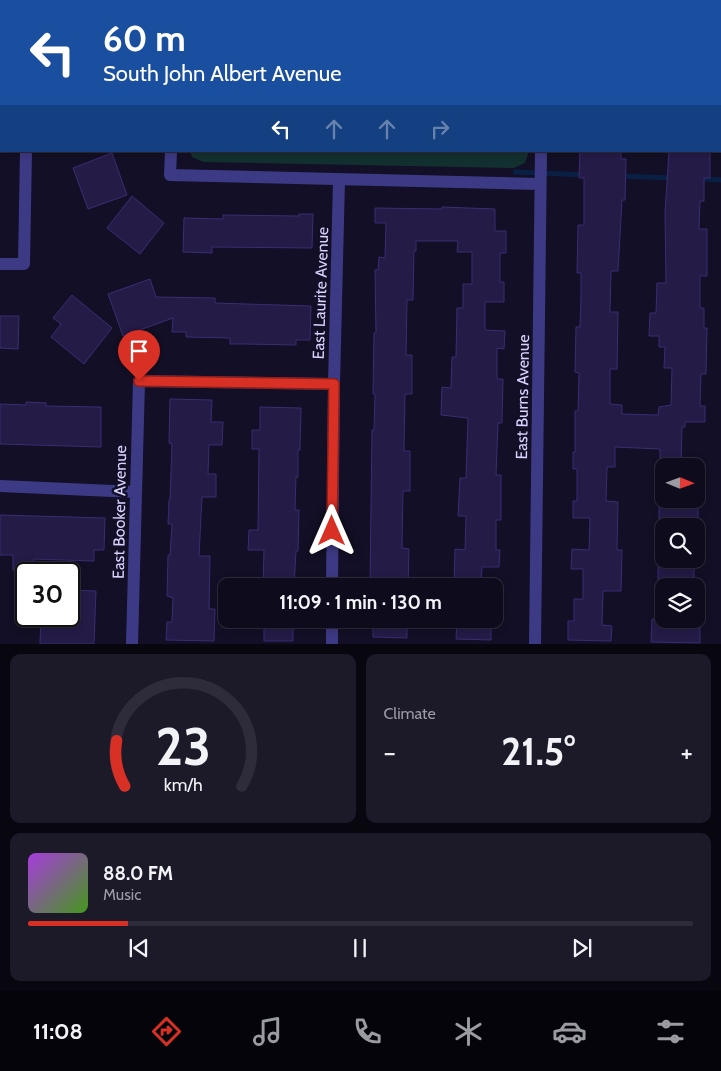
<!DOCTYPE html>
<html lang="en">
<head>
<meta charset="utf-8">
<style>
	body { margin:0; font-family:Cabin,sans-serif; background:#1c1929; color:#f1f3f6; height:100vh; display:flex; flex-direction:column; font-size:19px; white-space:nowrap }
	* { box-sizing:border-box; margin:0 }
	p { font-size:16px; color:#9b9ba3 }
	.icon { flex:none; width:28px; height:28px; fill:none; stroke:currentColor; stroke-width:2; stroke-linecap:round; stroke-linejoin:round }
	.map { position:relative; height:644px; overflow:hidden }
	.drawer { display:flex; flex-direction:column; gap:10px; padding:10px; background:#08060f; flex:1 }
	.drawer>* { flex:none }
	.hud { position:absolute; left:0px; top:0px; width:721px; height:152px; box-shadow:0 2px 8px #0003,0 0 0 1px #2e2b3b; background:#1a4fa0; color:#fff; overflow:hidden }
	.needle { width:32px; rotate:91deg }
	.fabs { position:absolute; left:655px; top:458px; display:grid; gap:10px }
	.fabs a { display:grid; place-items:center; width:50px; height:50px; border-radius:10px; background:#0e0b1c; box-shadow:0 2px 8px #0003,0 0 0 1px #2e2b3b; font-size:25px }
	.speed { position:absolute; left:15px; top:562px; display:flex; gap:10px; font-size:25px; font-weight:700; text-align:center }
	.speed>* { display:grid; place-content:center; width:65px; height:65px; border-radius:50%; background:#0e0b1c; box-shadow:0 2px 8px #0003,0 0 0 1px #2e2b3b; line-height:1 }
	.speed .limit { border:2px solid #111; border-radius:8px; background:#fff; color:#111 }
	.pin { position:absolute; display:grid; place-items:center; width:42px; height:42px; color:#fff; margin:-51px -21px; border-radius:50% 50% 50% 0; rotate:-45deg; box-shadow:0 0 5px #0007 }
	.pin .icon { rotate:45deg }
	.me { position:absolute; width:55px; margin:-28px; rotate:0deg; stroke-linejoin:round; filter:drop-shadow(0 0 4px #0008) }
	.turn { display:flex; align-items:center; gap:18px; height:105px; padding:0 20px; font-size:22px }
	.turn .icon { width:65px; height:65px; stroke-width:2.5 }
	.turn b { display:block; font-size:35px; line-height:42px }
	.lanes { display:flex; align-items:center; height:48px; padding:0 20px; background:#0003; justify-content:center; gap:25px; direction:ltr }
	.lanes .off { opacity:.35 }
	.big { font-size:38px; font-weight:700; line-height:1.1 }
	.drawer .tile { flex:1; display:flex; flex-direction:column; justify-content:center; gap:8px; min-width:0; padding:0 18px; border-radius:10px; background:#1c1929 }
	.drawer .dial { align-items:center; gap:0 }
	.dial svg { height:130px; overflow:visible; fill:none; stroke:#2e2b3b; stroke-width:7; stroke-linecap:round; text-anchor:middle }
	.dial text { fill:#f1f3f6; stroke:none }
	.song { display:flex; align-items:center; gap:15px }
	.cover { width:60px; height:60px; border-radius:8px; background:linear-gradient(135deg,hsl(280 70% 55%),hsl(100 70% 35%)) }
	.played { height:5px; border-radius:2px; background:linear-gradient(90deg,#d93025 15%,#2e2b3b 15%) }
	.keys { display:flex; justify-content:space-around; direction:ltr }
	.heat { display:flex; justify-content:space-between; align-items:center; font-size:28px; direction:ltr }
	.drawer .tiles { flex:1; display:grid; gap:10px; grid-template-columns:1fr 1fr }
	.tile:last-child { grid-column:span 2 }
	.trip { position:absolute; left:218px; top:578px; width:285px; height:50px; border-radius:10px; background:#0e0b1c; box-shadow:0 2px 8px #0003,0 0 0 1px #2e2b3b; font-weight:700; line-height:50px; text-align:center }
	.dock { display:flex; height:80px; justify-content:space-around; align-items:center; background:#06040b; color:#9b9ba3 }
	.dock .icon { width:35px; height:35px }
	.dock .on { color:#d93025 }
	.dock b { font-size:22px; color:#f1f3f6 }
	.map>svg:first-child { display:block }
	.green { fill:#12302f }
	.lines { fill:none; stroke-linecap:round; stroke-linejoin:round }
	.stream { stroke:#0a1f44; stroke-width:5 }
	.building { fill:#241b47; stroke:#3b2d73 }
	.street { stroke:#3d3a85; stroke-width:12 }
	.route-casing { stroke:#8d1f18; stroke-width:12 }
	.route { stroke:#d93025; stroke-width:9 }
	.labels { text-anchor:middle; stroke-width:5; stroke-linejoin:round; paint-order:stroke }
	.street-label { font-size:16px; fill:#d9d4ff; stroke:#130f26 }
</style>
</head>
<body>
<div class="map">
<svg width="721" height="644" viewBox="0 0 721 644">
	<rect width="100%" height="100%" fill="#130f26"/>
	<path class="green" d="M191 0H526L527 1H190Z
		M190 151H529L525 163 514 168 203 162 192 157Z"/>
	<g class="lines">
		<path class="stream" d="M515 172 586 175
			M619 176 673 178
			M699 179 721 180"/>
	</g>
	<path class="building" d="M580 151H621V159H626L625 200H622L618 271H611L610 312H618L617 369H610V404L622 405V414L658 415 659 407 671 405 672 368H664L665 347H659V336H649L650 313H656L657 283H666L665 213 669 151H710V178H704V201H700L699 229H707V276H700V308H704V328H707L706 374H701L700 406H705V422H685V427H682L681 466H660V449L615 447V467H607L606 501 618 502 617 550H622L621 591H603L602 625 612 626 611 641 568 640V621H574V599H583V569H571L572 549 589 550 590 518H573V501H577V469H573V452H575V411H578L579 373 575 372 576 327H580L581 297V273H577L578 225H584V178H579Z
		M112 153 127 195 88 209 73 168Z
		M132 196 164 223 140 254 107 228Z
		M442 207 495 209V231H506V253H500V282H504V302H485V330L505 331 504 349 497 348V379H503L502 423H498L496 475H501V520H496V550H500L499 567H482L481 586H454L455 549 465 550 466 516H458L460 478H466L468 418 441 415 442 387 451 388 452 357H456L457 308H463V284H472V252H457L458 241H416V251H414L413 300H407L406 355H412V394H405L404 451H410V491H403L402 548 409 549 408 586H370L372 430H374L375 394H373L374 333H376L375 270H378L379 257 385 258 386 223H375V208L442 209Z
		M299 214H313L312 248 212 247V253L183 252 184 218 223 219V215L299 216Z
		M150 279 156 297 215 298V303L311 306 310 340H296V345L246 344H230V338L186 337V332H172L173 318 123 336 108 294Z
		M72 295 112 328 84 364 51 337 61 324 53 318Z
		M0 316H19L18 349 0 348Z
		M170 399 212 400 211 422H223L222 445H209L208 474H216V497H202L199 556H210L209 609H215L214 641 166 640 167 622H172L173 598 167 596 168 555H170L172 524H168L169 500H170L172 444 169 443Z
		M26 402 46 403V406L101 407V447L0 444V404L26 405Z
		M260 407 301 408 300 450H298V477H296L295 510H299L298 551H296L294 586H263L264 550H248L249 530H258L259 449H252V430H260Z
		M659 503H698V526H659Z
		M0 515 105 518 104 550H94V561L34 559V571L13 570V555H0Z
		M658 559H694V586H658Z
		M69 590 96 591 94 644H40L41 616H69Z
		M264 619H293V641H264Z
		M373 619H407V638L373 637Z
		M457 619H491V640L456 639Z
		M652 619H700V643L651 642Z"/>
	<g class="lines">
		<path class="street" d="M30 1V0
			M173 1V0
			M543 1V0
			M171 151 170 175 540 184
			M0 264H24L26 151
			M0 486 135 492
			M332 586 334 384 339 180
			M132 644 139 381 334 384
			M332 644V619
			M535 644 541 151"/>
	</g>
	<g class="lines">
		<g class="route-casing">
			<path id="route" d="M139 381 334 384 332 531"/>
		</g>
		<use href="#route" class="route"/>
	</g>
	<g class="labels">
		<g class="street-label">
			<text transform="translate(320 293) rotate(-88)" y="6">East Laurite Avenue</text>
			<text transform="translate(522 397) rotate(-89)" y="6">East Burns Avenue</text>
			<text transform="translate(119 512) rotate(-89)" y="6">East Booker Avenue</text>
		</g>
	</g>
</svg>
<div class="fabs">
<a><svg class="needle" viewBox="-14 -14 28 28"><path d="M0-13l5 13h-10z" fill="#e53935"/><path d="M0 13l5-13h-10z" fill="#9b9ba3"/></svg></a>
<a><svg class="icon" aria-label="search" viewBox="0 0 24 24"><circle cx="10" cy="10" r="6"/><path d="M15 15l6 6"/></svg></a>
<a><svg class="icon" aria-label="layers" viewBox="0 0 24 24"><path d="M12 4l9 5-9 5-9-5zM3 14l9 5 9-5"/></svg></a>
</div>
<div class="speed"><div class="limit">30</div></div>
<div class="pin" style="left:139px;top:381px;background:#d93025"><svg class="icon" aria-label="arrive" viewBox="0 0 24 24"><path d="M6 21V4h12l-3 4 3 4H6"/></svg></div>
<svg class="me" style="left:332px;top:531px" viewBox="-20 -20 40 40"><path d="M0-17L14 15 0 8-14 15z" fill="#d93025" stroke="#fff" stroke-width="4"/></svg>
<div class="trip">11:09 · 1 min · 130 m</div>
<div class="hud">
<div class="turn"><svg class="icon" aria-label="left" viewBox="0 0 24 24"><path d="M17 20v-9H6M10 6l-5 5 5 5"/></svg><div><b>60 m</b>South John Albert Avenue</div></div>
<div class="lanes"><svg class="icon" aria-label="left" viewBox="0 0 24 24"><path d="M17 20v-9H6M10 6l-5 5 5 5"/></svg><svg class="icon off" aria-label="ahead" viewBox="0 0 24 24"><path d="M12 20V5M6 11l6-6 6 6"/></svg><svg class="icon off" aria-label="ahead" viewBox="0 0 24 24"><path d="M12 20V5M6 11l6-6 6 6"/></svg><svg class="icon off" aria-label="right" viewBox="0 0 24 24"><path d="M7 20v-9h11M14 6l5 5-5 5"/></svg></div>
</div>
</div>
<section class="drawer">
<div class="tiles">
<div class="tile dial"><svg viewBox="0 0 100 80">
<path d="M14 69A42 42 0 1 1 86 69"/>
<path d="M14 69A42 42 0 0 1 9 41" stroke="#d93025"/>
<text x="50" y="56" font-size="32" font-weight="700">23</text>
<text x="50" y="72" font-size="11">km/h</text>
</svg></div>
<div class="tile"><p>Climate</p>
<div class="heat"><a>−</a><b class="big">21.5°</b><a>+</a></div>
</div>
<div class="tile">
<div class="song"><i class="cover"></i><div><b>88.0 FM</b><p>Music</p></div></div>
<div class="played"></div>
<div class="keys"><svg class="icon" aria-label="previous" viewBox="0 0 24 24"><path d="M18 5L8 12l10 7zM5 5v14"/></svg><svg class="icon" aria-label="pause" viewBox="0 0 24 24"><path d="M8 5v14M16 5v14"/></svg><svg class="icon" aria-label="next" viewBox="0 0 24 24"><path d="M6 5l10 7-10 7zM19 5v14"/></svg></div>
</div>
</div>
</section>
<nav class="dock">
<b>11:08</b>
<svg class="icon on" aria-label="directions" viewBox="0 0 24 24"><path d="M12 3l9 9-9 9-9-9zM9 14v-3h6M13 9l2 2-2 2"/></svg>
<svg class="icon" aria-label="music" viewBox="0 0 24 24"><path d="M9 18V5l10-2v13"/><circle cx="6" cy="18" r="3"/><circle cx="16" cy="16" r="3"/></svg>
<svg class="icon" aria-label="phone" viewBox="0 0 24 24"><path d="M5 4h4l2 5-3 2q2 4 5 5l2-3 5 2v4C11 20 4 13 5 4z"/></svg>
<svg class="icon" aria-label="climate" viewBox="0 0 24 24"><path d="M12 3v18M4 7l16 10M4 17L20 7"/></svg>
<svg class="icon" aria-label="car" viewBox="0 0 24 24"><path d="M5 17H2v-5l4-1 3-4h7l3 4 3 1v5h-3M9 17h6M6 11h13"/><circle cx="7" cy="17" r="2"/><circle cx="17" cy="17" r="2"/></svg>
<svg class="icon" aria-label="filters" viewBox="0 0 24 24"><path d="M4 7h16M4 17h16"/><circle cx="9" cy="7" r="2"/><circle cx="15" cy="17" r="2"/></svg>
</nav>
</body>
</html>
